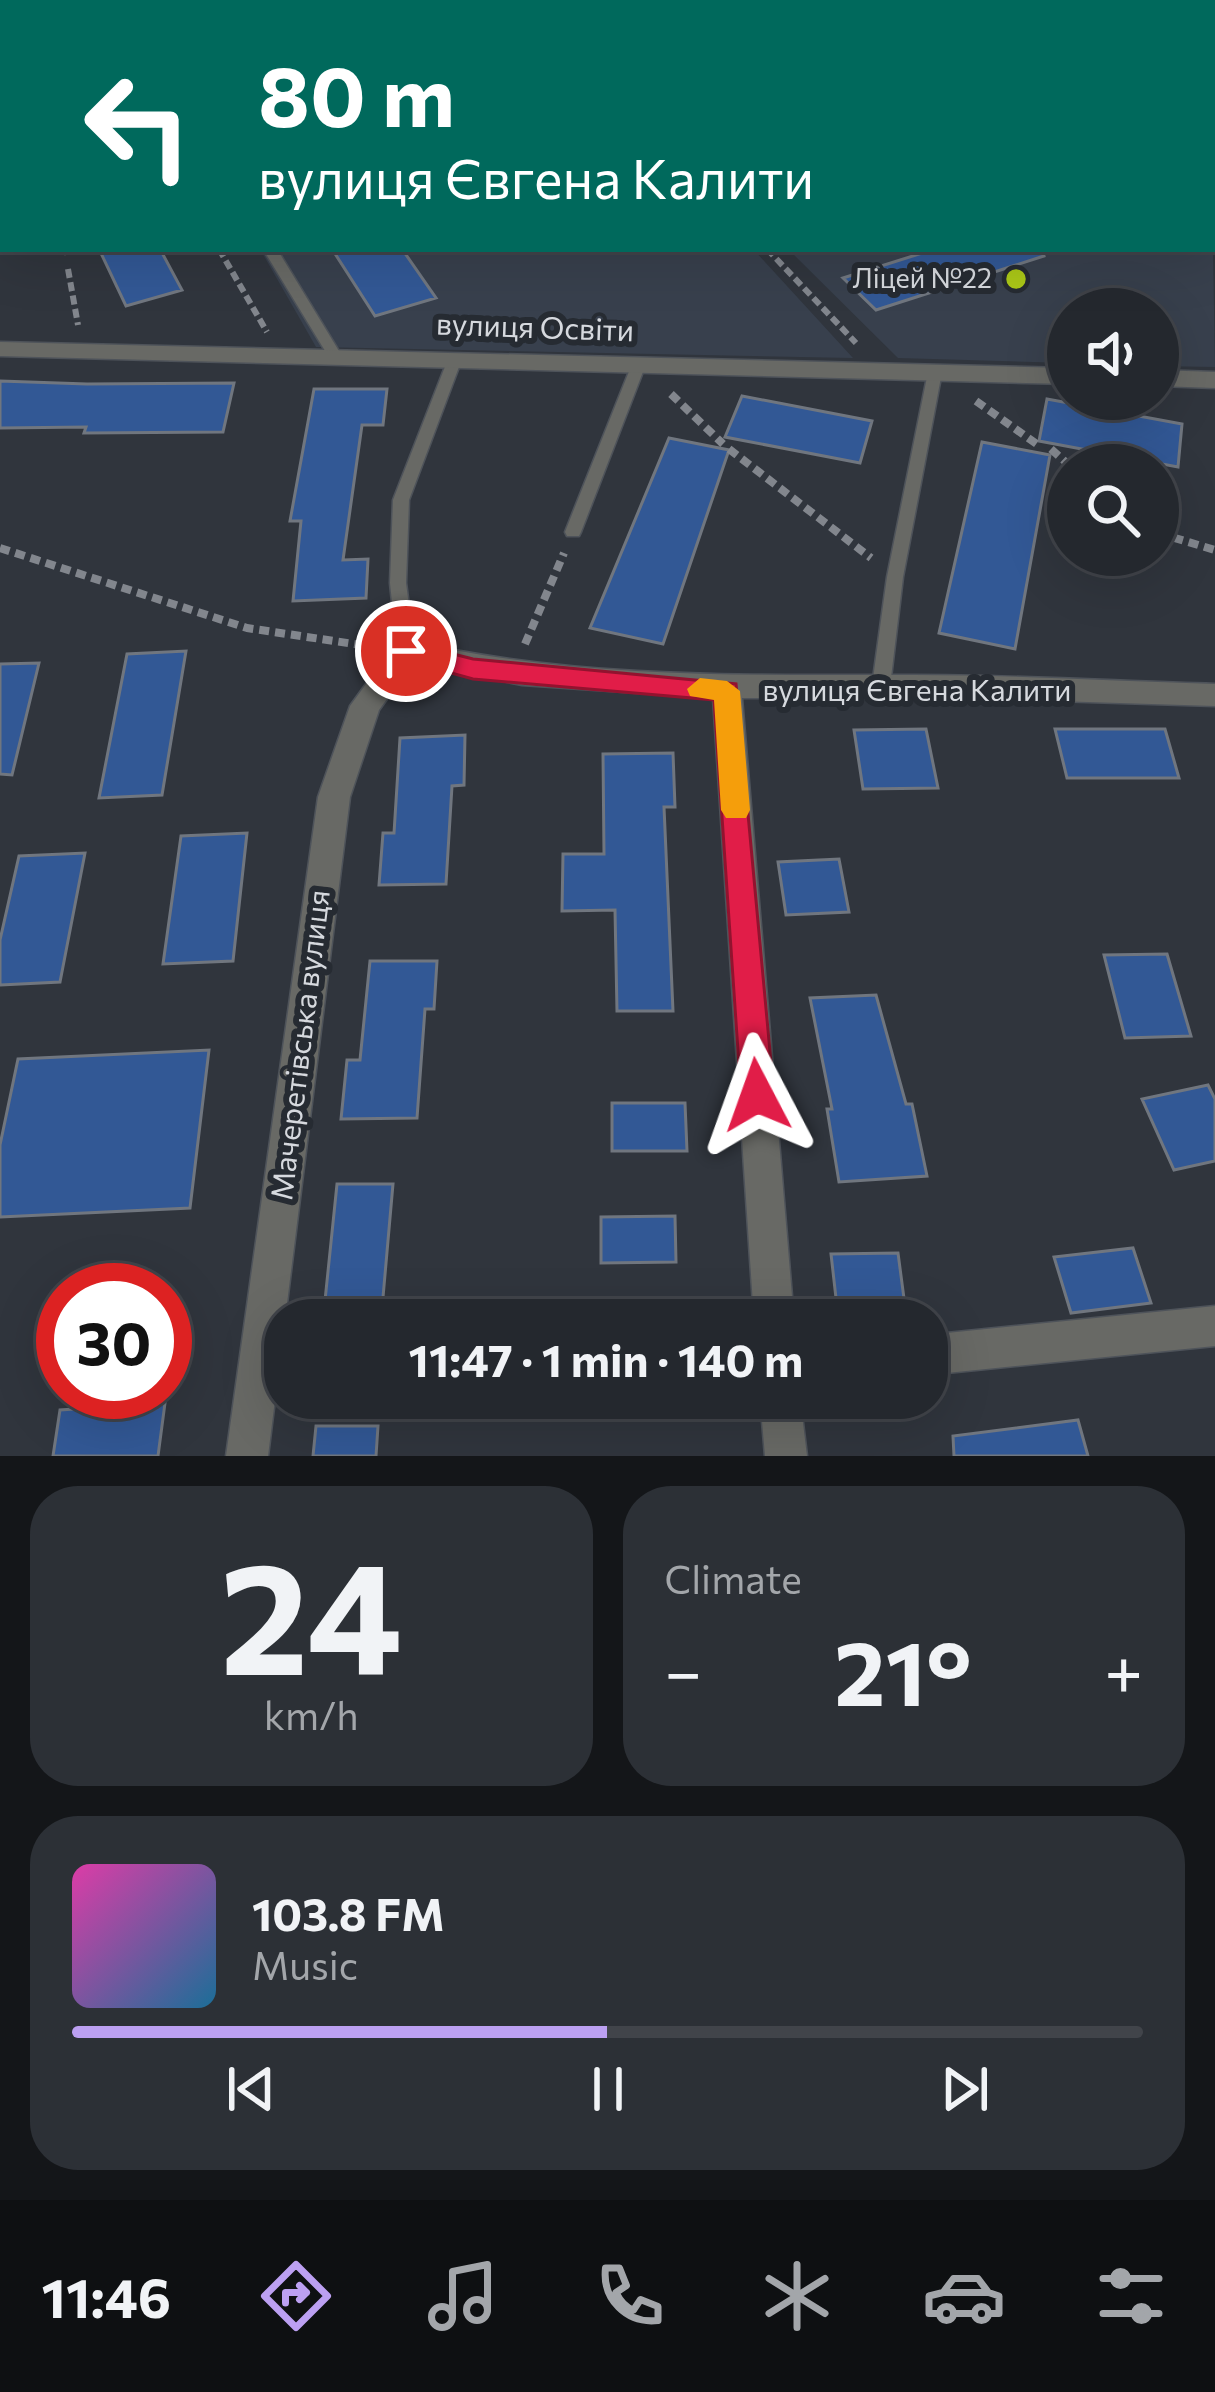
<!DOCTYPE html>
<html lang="en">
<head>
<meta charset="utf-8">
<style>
	body { margin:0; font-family:Commissioner,sans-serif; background:#2c3036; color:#f1f3f6; height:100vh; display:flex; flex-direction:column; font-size:45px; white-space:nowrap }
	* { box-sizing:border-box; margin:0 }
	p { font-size:39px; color:#a3a6aa }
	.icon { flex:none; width:66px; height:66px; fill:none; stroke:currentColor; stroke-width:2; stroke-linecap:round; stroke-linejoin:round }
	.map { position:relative; height:1456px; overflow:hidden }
	.side { display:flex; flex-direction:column; gap:30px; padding:30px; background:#141619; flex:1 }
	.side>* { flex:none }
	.banner { position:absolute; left:0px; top:0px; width:1215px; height:252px; box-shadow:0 12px 48px #0002,0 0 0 3px #41444a; background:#00695c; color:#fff; overflow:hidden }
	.buttons { position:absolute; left:1047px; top:288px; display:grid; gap:24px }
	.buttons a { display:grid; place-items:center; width:132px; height:132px; border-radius:50%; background:#24282e; box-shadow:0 12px 48px #0002,0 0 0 3px #41444a; font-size:60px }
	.speed { position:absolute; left:36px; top:1263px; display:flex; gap:24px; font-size:60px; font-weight:700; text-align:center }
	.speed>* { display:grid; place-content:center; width:156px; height:156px; border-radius:50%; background:#24282e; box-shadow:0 12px 48px #0002,0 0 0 3px #41444a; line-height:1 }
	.speed .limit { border:18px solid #d22; background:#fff; color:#111 }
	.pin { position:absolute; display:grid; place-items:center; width:102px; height:102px; color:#fff; margin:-51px; border:6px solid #fff; border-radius:50%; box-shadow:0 3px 12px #0007 }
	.me { position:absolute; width:132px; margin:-66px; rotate:356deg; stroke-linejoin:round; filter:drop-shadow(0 0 9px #0008) }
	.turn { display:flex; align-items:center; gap:42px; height:252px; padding:0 60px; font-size:54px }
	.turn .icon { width:156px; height:156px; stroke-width:2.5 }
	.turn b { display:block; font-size:84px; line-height:102px }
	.big { font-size:90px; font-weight:700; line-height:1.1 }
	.side .card { flex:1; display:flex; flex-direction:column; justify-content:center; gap:18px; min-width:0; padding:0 42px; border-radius:48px; background:#2c3036 }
	.side .dial { align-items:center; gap:0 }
	.dial b { font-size:156px; line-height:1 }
	.song { display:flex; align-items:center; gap:36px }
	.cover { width:144px; height:144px; border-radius:18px; background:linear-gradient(135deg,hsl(320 70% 55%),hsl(200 70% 35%)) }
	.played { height:12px; border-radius:6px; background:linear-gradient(90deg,#bca0f2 50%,#41444a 50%) }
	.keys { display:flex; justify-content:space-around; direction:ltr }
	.heat { display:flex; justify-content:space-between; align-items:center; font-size:66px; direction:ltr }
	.side .tiles { flex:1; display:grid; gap:30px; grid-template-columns:1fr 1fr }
	.card:last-child { grid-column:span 2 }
	.trip { position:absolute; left:264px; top:1299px; width:684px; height:120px; border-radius:48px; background:#24282e; box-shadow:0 12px 48px #0002,0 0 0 3px #41444a; font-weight:700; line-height:120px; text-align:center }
	.menu { display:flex; height:192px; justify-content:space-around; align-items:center; background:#0e1012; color:#a3a6aa }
	.menu .icon { width:84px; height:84px }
	.menu .selected { color:#bca0f2 }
	.menu b { font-size:54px; color:#f1f3f6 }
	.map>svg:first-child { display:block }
	.built { fill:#38404d }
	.building { fill:#325895; stroke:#70767f; stroke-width:3 }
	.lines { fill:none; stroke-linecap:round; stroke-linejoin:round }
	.service-casing { stroke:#4e535a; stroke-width:3 }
	.minor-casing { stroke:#4e535a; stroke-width:3 }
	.path-far1 { stroke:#82868d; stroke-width:6; stroke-dasharray:9 4.5; stroke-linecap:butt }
	.path { stroke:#82868d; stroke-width:8; stroke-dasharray:10 6; stroke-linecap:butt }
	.service { fill:#686965; fill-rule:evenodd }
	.minor { fill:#686965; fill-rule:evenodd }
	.route { fill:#e11d48; stroke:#92132f; stroke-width:3 }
	.slow { fill:#f59e0b }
	.poi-dot { fill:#aac717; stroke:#262b32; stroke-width:4.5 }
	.labels { text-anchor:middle; stroke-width:12; stroke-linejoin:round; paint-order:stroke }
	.far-poi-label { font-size:27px; fill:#d6d9de; stroke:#262b32; text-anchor:end }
	.street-label { font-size:30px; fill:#d6d9de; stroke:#262b32 }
</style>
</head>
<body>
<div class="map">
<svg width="1215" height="1456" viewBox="0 0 1215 1456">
	<rect width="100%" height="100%" fill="#30353d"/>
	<path class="built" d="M1212 193 1215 367 1158 366V309H1068V363L898 358 788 249H1212Z
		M260 249H753L853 358 316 347Z"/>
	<path class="building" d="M99 249H160L182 290 126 306Z
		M332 249H402L436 298 375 316Z
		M935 249H1042L1044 256 876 310 843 278Z
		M0 381 87 384 234 383 223 432 84 433 86 427 0 428Z
		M314 389H387L383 425H362L343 560 368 559 366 598 293 601 301 521H290Z
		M742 396 872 421 860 463 725 437Z
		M1047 399 1182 424 1178 467 1039 441Z
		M669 438 729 450 663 644 590 628Z
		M982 442 1050 455 1015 649 939 633Z
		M186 651 162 795 99 798 127 654Z
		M39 663 12 775 0 774V664Z
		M926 729 938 788 863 789 854 730Z
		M1055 729H1165L1179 778H1067Z
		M465 735 464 785 452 786 446 884 379 885 383 833H394L400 738Z
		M673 753 675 807H664L673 1011H617L615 910 562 911 563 854H604L603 754Z
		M247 833 233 961 163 964 181 836Z
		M85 853 60 982 0 985V940L19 856Z
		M839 859 849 912 786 915 778 862Z
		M1167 954 1191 1036 1125 1038 1104 955Z
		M370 961H437L434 1009H425L417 1118 341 1119 347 1060H360Z
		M876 995 906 1104H912L927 1176 839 1182 827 1109H832L810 998Z
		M209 1050 190 1208 0 1217V1145L18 1059Z
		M1208 1085 1215 1099V1161L1174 1170 1142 1099Z
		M612 1103H685L687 1151H612Z
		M337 1184H393L381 1320H323Z
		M675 1216 676 1262 601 1263V1217Z
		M1133 1248 1151 1303 1071 1313 1054 1257Z
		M898 1253 905 1306 837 1307 831 1254Z
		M165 1403 158 1456H53L60 1410Z
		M1078 1420 1088 1456H954L953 1436Z
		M316 1426H378L376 1456H313Z"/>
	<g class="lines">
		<g class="service-casing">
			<path id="service" d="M148 0H160V3H148Z
				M478 0H491L494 3H481Z
				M1076 0H1088L1090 3H1078Z
				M0 67 3 68V81L0 80Z
				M1215 111V119L1212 120V112Z
				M1212 140 1215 141V150L1212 149Z
				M0 199H3V207H0Z
				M57 249H71L72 250 65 254Z
				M263 249H277L342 356 340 359H330Z
				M455 354 462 359 409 500 406 583 415 651 406 657 397 651 390 583 393 500 448 359Z
				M639 359 646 364 581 532 579 536H567L565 532 632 364Z
				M935 367 942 372 903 577 890 686 881 693 872 686 887 577 928 372Z"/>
		</g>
		<g class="minor-casing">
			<path id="minor" d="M0 342 1068 368V384L0 356Z
				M1158 370 1215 372V388L1158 386Z
				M406 640C575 679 742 675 914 675 1014 675 1115 681 1215 684V706L962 698H742L794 1320H754L713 698 522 685 413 663 379 710 350 797 268 1456H226L318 797 350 706 396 643Z
				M1215 1306V1346L927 1375V1335Z
				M760 1398H800L807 1456H765Z"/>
		</g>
		<path class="path-far1" d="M219 249 267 332
			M767 249 856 343
			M68 269 78 325"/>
		<path class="path" d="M671 394 723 444
			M976 401 1038 445
			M729 449 871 558
			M1051 449 1069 465
			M1158 533 1215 550
			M0 548 247 628 374 647
			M525 644 564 553"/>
		<use href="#service" class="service"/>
		<use href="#minor" class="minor"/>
	</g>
	<path class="route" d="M406 642 473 659 736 684 774 1095 769 1106 757 1110 746 1106 741 1095 714 700 473 679 397 658 393 651Z"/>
	<path class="slow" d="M700 678 727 681 740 691 750 810 746 818H726L721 810 714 700 690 696 687 689Z"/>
	<circle class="poi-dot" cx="1016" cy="279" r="12"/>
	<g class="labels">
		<g class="far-poi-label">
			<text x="992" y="288">Ліцей №22</text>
		</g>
		<g class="street-label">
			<text transform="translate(535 328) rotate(2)" y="10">вулиця Освіти</text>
			<text x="917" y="701">вулиця Євгена Калити</text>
			<text transform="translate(301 1045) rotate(-83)" y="10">Мачеретівська вулиця</text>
		</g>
	</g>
</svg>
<div class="buttons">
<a><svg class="icon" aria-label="sound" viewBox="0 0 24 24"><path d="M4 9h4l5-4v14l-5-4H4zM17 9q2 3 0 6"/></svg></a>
<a><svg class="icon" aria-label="search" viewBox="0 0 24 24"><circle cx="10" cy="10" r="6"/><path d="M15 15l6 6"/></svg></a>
</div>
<div class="speed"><div class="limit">30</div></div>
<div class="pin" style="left:406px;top:651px;background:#d93025"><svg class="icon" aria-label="arrive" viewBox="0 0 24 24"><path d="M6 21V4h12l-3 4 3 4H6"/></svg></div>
<svg class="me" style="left:757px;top:1095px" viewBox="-20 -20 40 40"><path d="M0-17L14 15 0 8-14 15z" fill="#e11d48" stroke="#fff" stroke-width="4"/></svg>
<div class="trip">11:47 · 1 min · 140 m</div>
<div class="banner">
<div class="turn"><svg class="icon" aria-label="left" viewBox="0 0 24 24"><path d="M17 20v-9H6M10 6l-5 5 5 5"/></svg><div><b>80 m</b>вулиця Євгена Калити</div></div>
</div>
</div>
<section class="side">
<div class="tiles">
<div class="card dial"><b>24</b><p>km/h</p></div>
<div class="card"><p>Climate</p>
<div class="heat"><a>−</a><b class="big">21°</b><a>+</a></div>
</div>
<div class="card">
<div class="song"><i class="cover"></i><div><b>103.8 FM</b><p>Music</p></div></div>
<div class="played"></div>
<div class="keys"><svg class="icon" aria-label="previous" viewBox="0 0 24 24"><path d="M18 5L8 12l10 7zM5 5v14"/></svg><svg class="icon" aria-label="pause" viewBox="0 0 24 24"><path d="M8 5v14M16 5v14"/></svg><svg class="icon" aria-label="next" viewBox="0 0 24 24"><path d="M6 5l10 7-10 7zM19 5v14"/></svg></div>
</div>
</div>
</section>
<nav class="menu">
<b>11:46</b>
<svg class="icon selected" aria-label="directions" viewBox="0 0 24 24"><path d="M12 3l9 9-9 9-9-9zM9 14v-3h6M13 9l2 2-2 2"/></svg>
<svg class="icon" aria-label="music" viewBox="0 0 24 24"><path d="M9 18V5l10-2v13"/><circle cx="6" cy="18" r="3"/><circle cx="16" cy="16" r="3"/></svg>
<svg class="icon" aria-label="phone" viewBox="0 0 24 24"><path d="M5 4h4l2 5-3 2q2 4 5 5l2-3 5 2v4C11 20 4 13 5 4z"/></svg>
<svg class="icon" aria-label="climate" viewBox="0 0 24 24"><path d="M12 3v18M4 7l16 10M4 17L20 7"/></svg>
<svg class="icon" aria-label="car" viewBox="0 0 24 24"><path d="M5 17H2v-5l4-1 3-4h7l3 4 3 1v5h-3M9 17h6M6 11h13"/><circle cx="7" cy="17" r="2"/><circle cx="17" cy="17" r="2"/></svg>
<svg class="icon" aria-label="filters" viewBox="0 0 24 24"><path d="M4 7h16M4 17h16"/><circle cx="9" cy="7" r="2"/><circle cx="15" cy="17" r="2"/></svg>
</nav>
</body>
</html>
